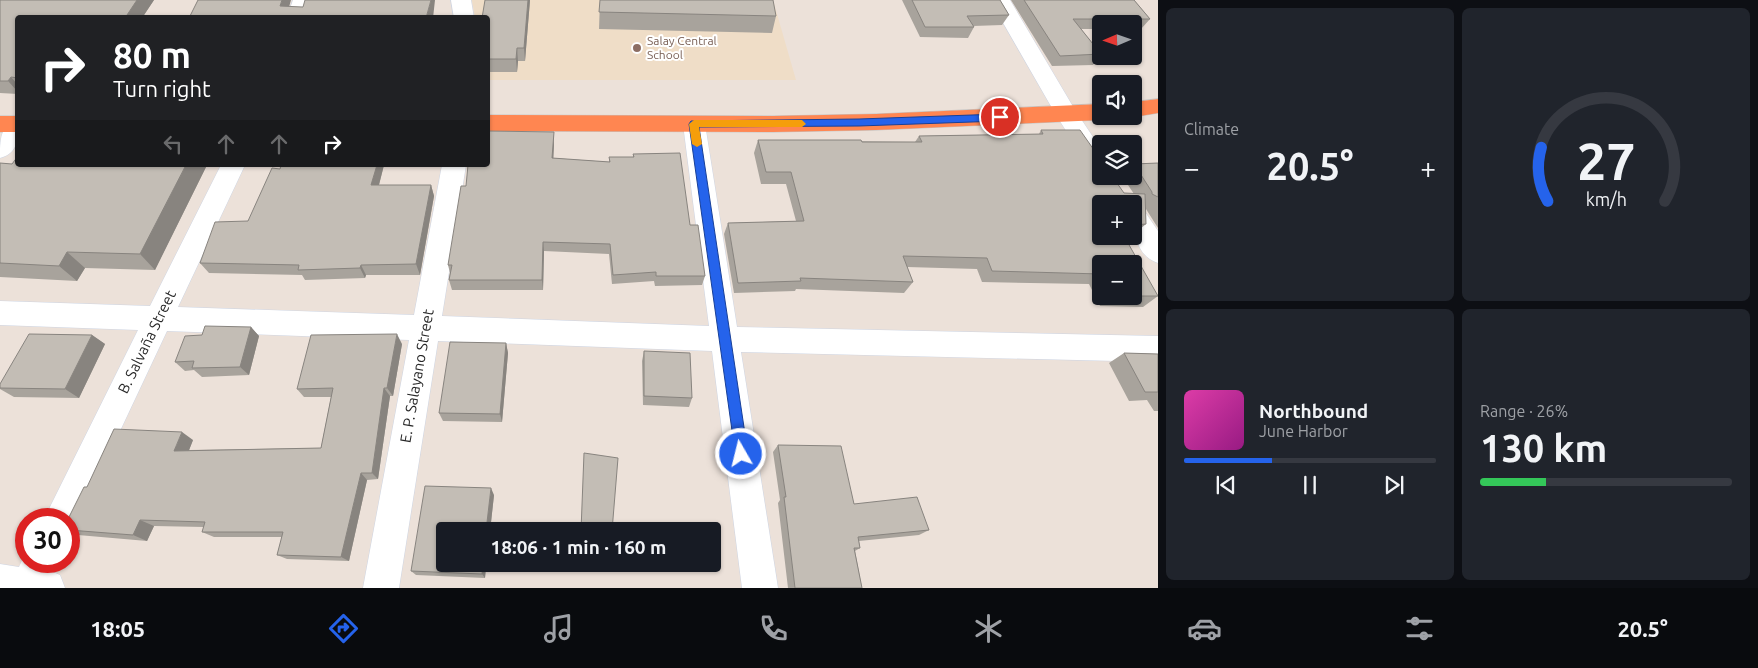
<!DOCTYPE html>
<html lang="en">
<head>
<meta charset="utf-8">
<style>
	body { margin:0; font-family:Ubuntu,sans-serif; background:#20242c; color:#f1f3f6; height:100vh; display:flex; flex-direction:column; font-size:19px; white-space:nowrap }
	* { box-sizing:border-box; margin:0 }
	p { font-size:16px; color:#9ea1a6 }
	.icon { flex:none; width:28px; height:28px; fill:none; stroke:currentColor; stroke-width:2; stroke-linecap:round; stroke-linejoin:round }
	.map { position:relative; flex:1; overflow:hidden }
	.drawer { display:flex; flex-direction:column; gap:8px; padding:8px; background:#0d0f14; width:600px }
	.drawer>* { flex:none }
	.banner { position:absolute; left:15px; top:15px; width:475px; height:152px; border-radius:5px; box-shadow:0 1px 4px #0004; background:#202124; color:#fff; overflow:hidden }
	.needle { width:32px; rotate:268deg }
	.fabs { position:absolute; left:1092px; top:15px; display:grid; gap:10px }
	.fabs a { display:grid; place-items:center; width:50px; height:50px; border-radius:5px; background:#171b24; box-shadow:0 1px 4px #0004; font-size:25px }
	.speed { position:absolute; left:15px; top:508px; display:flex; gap:10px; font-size:25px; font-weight:700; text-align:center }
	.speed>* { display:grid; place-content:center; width:65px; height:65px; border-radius:50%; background:#171b24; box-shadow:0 1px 4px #0004; line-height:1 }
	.speed .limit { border:8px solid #d22; background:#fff; color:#111 }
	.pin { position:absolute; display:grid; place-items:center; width:42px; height:42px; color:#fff; margin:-21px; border:2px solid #fff; border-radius:50%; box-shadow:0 1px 5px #0007 }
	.me { position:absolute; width:55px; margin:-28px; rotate:352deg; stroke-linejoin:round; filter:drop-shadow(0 0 4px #0008) }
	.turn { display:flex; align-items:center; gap:18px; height:105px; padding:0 15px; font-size:22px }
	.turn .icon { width:65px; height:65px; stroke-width:2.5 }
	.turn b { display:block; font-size:35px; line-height:42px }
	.lanes { display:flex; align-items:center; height:48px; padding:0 15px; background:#0003; justify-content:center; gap:25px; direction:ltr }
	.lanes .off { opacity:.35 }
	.big { font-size:38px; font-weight:700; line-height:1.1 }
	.drawer .tile { flex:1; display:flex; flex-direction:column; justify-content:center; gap:8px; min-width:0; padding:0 18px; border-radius:8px; background:#20242c }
	.drawer .dial { align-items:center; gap:0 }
	.dial svg { height:130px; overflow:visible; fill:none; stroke:#363941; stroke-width:7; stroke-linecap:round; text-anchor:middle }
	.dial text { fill:#f1f3f6; stroke:none }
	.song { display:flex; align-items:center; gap:15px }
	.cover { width:60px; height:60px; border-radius:8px; background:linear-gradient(135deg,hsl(320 70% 55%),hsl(310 70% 35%)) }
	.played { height:5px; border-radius:2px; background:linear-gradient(90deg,#2563eb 35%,#363941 35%) }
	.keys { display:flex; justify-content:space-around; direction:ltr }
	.heat { display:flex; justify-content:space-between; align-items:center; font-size:28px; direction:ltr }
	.charge { height:8px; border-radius:4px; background:linear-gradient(90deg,#34c759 26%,#363941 0) }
	.drawer .tiles { flex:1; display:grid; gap:8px; grid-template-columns:repeat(2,1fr) }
	.trip { position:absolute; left:436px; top:522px; width:285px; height:50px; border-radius:5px; background:#171b24; box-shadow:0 1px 4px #0004; font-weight:700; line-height:50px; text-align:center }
	.menu { display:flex; height:80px; justify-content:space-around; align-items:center; background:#090b0e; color:#9ea1a6 }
	.menu .icon { width:35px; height:35px }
	.menu .current { color:#2563eb }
	.menu b { font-size:22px; color:#f1f3f6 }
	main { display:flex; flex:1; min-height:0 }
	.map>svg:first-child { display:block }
	.education { fill:#efddc7 }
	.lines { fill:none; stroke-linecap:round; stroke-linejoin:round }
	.minor-casing { stroke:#ced5e3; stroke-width:1 }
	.highway-casing { stroke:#c3c3c3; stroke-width:1 }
	.minor { fill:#fff; fill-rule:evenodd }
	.highway { fill:#ff8651; fill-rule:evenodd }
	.wall { fill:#a8a39c; fill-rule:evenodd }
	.shaded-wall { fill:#88847f }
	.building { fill:#c3bdb5; stroke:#88847f }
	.route { fill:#2563eb; stroke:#184099 }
	.slow { fill:#f59e0b }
	.education-dot { fill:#8d6e63; stroke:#fff; stroke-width:2 }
	.labels { text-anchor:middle; stroke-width:4; stroke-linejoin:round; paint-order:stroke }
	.far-education-label { font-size:12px; fill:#785e54; stroke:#fff; text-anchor:start }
	.street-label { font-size:15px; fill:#282828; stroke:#fff }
</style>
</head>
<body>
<main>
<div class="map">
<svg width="1158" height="588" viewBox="0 0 1158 588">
	<rect width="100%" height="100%" fill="#ece1d9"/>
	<path class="education" d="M472 0H773L796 80H488V18L475 17Z"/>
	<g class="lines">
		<g class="minor-casing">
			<path id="minor" d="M293 0H313L307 18H287Z
				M451 0H471L474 18H454Z
				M990 0H1010L1075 110 1101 149V176L1093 173 1056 115Z
				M694 116 702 118 705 124 737 327 1158 336V362L741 352 778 588H742L712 351 438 341 399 588H363L409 340 167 331 73 531 69 533V519H44L138 330 0 325V301L150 306 221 165H245L178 307 414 315 442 165H466L442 316 709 326 683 124 686 118Z
				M18 118C18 135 20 153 0 158 0 141 0 124 18 118Z
				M1134 206 1143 209 1158 231V263C1134 255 1133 228 1134 206Z
				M26 551V561H57L53 572 60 575 65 588H0V564L19 567Z"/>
		</g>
		<g class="highway-casing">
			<path id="highway" d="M1158 99V113L1134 117 1133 116 1134 102Z
				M1101 104V116L1109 117 1101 120 876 130 773 132 488 131V115L773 116 876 114Z
				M0 116H18V132H0Z"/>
		</g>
		<use href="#minor" class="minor"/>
		<use href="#highway" class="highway"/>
	</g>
	<path class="wall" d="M0 0H154L142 18H18V94L0 93Z
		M485 0H530L525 61H518L517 72H488V18Z
		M600 0 776 16 772 33 599 29Z
		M902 0H1000L1009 15 1002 25 973 26 974 27 968 38 920 37Z
		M1011 0H1134L1150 19 1141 29H1134V24H1101V29H1081L1101 54 1093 65 1052 66Z
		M1041 130 1124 193 1134 194 1122 176H1134V164L1158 163V228L1146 209V224L1134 234V204H1101L1158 296 1143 307 1100 306 1089 284 982 282 977 269 907 267 913 282 904 293 796 289 795 291 734 293 724 234 728 223 796 221 786 184H761L754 153 758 140 915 142 919 136 1039 134ZM1101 264H1134V296H1101Z
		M554 142 553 158 609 162V157H633V154L690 225 705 276 702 285 655 286 654 281 612 284 609 254 544 251 543 290H452L449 280 450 273 448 265 466 186Z
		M0 163 18 165H207L155 270 85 268 77 281 0 277Z
		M384 165 379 185H431L434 196 420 275H366L365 278 305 280 302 275 209 273 200 263 248 221 280 169Z
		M251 327 259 336 249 375 202 377 194 370 185 371 175 362 202 335Z
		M92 335 105 344 79 398 14 397 0 389V384Z
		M506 343 508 353 502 422 443 421 439 413Z
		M402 344 393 396H390L378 479 367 480 349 561 287 559 277 555 282 537H214L202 532 204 527 154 526 147 541 78 535 69 532V519L87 487 193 440 189 450 321 448 331 397H304L297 389Z
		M644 351 692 398 689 407 643 405 642 361Z
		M1124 353 1158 354V411H1154L1147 400 1129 401 1109 363Z
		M778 445 854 504 929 530 919 535 859 541 860 548 855 551 862 588H788L778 503 780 500 773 452Z
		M494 495 485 578 416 575 411 571Z"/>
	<path class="shaded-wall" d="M137 0H154L142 18H125Z
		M282 0H291L286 18 280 6Z
		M431 0H435L433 18H426Z
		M528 0H530L525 61 524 48Z
		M517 48 518 61 517 72 516 59Z
		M11 77 18 85V92L8 81Z
		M554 132V142L553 169 552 158Z
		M186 165H207L155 270 140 254Z
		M377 165H384L376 196 371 185Z
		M431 185 434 196 420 275 416 264Z
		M543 242 544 251 543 290 542 280Z
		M67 252 85 268 77 281 59 266Z
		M361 265 366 275 365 278 360 268Z
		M251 327 259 336 249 375 240 367Z
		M397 334 402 344 393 396 387 388Z
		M92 335 105 344 79 398 65 389Z
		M506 343 508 353 502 422 500 414Z
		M384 388 390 396 378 479 372 473Z
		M182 432 193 440 186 458 174 451Z
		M361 473 367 480 349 561 341 557Z
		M491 488 494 495 490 531H486Z
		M140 520 154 526 147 541 133 535Z
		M483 564H486L485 578 482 574Z"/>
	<path class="building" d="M0 0H137L125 18H18V78L11 77 8 81H0Z
		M198 0H282L280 6 303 7 305 0H431L426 18H189Z
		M485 0H528L524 48H517L516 59H488V18H482Z
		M600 0H773L776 16 599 12Z
		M912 0H1000L1009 15 967 16 974 27H925Z
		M1024 0H1134L1150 19H1073L1101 54 1060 56Z
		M1041 130H1080L1101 160V176H1112L1124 193 1145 194 1146 224 1134 225V204H1101V236H1124L1158 296H1134V264H1101V274L992 271 987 258 903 256 913 282 800 278 801 281 738 283 728 223 804 221 791 172H766L758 140H861L862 142H922L919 136 1043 134Z
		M488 131 554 132 552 158 610 162 609 157H634L633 154 680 153 690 225H698L705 276H656V272L613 275 610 244 543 242 542 280H449L452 265H448L461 186H466L468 165H488Z
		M18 156V165H186L140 254 67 252 59 266 0 263V163L12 164Z
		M1158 163V197L1152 194V192L1134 164Z
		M281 165H377L371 185H431L416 264 361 265 360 268 298 270 299 265 200 263 215 222 248 221 272 168 280 169Z
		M205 326 251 327 240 367 192 368 194 361 175 362 185 336 202 335Z
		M29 334 92 335 65 389 0 388V384Z
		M397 334 387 388H384L372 473H361L341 557 277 555 283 532H202L205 522 140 520 133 535 69 530V519H68L84 487H87L114 429 182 432 174 451 321 448 333 388 297 389 311 335Z
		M450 342 506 343 500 414 439 413Z
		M644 351 690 353 692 398 644 396Z
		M1124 353 1158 354V392H1145Z
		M778 445 841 446 854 504 917 497 929 530 858 537 860 548H854L862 588H795L784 497H786Z
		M584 453 618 458 612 531H581Z
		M425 486 491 488 486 531H445V564H483L482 574 411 571Z"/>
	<path class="route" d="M1000 114 1005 117 1000 121 859 126 699 127 748 454 746 459 741 460 736 459 689 124 691 121 859 119Z"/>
	<path class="slow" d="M694 120H802L806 124 802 127H699L702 144 697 147 692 144 689 124Z"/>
	<circle class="education-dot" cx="637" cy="48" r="5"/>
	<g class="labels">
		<g class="far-education-label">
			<text x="647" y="45">Salay Central<tspan x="647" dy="14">School</tspan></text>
		</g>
		<g class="street-label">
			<text transform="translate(147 342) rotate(-64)" y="5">B. Salvaña Street</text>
			<text transform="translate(417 376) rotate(-80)" y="5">E. P. Salayano Street</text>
		</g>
	</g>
</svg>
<div class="fabs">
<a><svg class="needle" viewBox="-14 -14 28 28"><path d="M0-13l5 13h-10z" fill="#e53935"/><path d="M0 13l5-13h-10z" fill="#9ea1a6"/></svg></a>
<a><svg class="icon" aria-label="sound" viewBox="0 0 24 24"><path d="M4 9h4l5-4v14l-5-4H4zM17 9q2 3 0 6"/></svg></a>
<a><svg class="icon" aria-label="layers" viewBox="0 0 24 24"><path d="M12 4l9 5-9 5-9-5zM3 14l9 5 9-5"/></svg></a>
<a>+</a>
<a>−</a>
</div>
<div class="speed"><div class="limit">30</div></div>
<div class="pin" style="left:1000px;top:117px;background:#d93025"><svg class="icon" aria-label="arrive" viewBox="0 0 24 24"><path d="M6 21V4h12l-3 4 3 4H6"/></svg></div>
<svg class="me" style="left:741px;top:454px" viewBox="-20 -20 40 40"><circle r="17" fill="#2563eb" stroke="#fff" stroke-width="3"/><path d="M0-11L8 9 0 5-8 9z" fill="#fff"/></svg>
<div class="trip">18:06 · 1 min · 160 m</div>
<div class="banner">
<div class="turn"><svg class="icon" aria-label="right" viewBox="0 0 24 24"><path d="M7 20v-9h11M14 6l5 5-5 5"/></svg><div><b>80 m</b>Turn right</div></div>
<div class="lanes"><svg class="icon off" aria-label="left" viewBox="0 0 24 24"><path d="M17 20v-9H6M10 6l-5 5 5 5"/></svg><svg class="icon off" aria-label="ahead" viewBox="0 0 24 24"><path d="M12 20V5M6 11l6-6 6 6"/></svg><svg class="icon off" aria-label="ahead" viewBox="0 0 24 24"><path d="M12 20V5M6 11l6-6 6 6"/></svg><svg class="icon" aria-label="right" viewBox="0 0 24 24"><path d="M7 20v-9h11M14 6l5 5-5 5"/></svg></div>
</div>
</div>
<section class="drawer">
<div class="tiles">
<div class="tile"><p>Climate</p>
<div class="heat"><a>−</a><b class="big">20.5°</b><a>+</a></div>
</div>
<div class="tile dial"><svg viewBox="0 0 100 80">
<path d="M14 69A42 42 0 1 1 86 69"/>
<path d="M14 69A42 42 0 0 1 10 36" stroke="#2563eb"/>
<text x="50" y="56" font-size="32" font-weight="700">27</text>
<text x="50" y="72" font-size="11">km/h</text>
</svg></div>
<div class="tile">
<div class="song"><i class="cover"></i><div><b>Northbound</b><p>June Harbor</p></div></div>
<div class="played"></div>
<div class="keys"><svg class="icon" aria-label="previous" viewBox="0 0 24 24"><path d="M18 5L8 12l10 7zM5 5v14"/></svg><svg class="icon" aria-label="pause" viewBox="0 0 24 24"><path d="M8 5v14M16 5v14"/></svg><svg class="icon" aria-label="next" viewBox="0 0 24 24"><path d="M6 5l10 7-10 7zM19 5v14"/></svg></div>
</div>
<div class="tile"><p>Range · 26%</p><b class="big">130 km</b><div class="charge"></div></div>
</div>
</section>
</main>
<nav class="menu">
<b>18:05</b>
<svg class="icon current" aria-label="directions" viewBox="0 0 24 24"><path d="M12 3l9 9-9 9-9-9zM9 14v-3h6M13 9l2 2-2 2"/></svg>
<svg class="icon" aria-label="music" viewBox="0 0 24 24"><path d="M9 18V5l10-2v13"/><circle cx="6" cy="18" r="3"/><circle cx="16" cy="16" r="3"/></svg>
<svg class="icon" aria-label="phone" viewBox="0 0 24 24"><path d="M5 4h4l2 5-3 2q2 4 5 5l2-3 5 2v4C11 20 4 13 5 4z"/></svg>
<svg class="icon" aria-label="climate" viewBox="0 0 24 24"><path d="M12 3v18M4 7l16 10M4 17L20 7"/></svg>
<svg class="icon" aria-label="car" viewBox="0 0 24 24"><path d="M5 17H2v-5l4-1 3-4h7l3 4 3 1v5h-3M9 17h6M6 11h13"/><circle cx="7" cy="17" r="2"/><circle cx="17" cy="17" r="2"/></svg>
<svg class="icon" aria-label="filters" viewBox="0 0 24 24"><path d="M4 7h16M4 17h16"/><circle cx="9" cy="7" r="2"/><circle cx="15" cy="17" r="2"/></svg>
<b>20.5°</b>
</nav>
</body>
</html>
